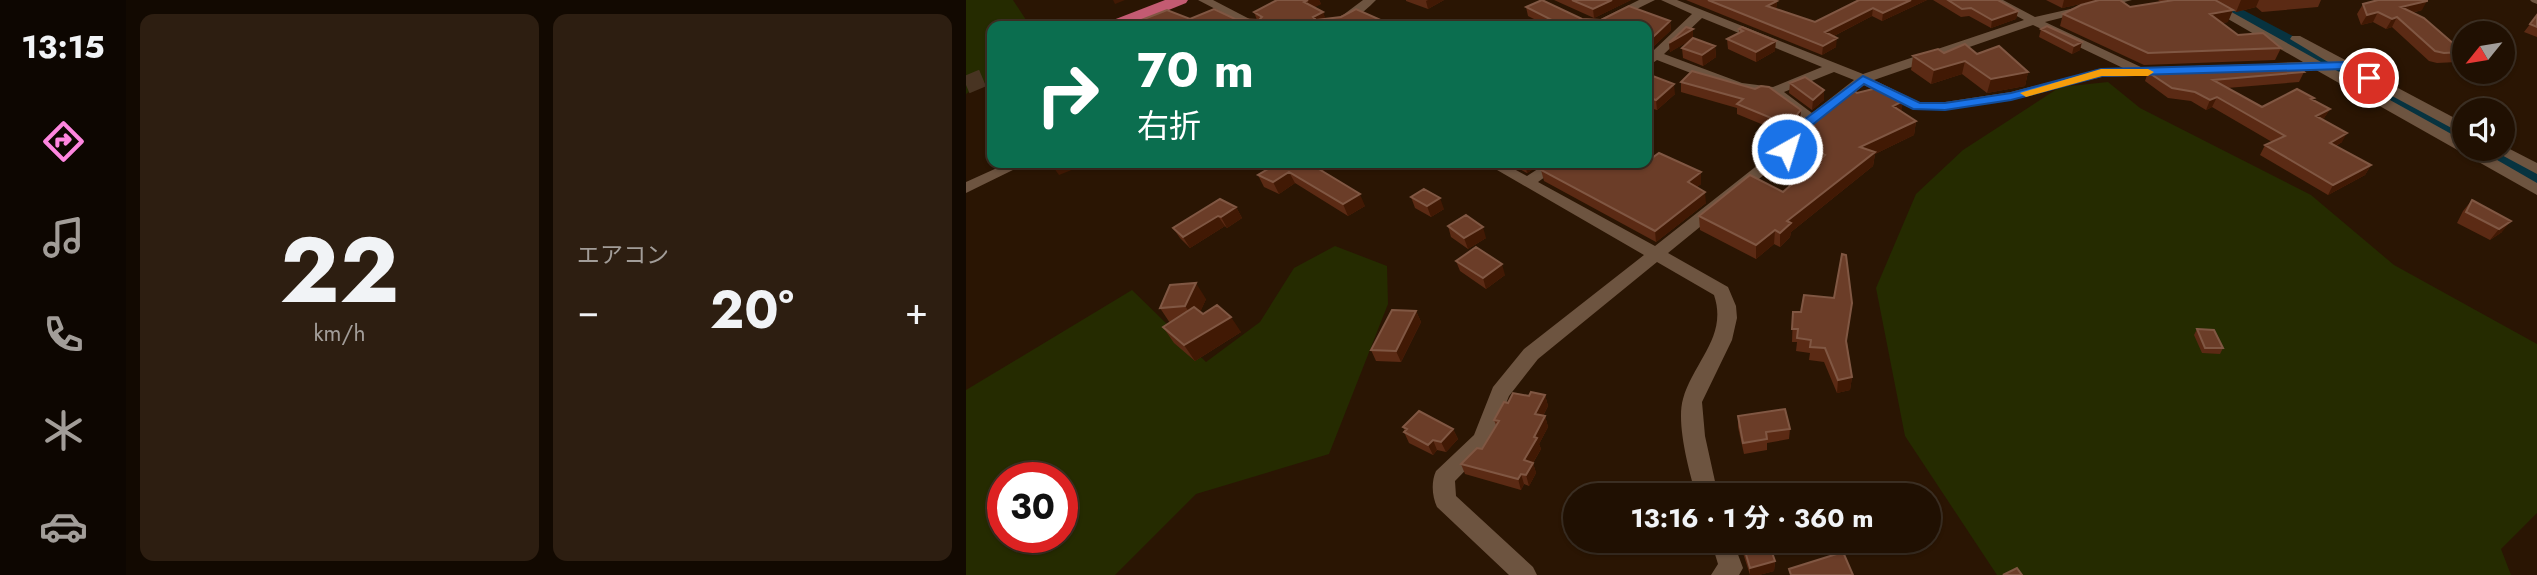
<!DOCTYPE html>
<html lang="ja">
<head>
<meta charset="utf-8">
<style>
	body { margin:0; font-family:Jost,"Noto Sans JP",sans-serif; background:#2d1e11; color:#f1f3f6; height:100vh; display:flex; flex-direction:column; font-size:26px; white-space:nowrap }
	* { box-sizing:border-box; margin:0 }
	p { font-size:23px; color:#a29d99 }
	.icon { flex:none; width:38px; height:38px; fill:none; stroke:currentColor; stroke-width:2; stroke-linecap:round; stroke-linejoin:round }
	.map { position:relative; flex:1; overflow:hidden }
	.side { display:flex; flex-direction:column; gap:14px; padding:14px; background:#120901; width:840px }
	.side>* { flex:none }
	.top-card { position:absolute; left:21px; top:21px; width:665px; height:147px; border-radius:14px; box-shadow:0 2px 5px #0004,0 0 0 2px #3d3024; background:#0b6e4f; color:#fff; overflow:hidden }
	.needle { width:46px; rotate:240deg }
	.fabs { position:absolute; left:1486px; top:21px; display:grid; gap:14px }
	.fabs a { display:grid; place-items:center; width:63px; height:63px; border-radius:50%; background:#201002; box-shadow:0 2px 5px #0004,0 0 0 2px #3d3024; font-size:35px }
	.speed { position:absolute; left:21px; top:462px; display:flex; gap:14px; font-size:35px; font-weight:700; text-align:center }
	.speed>* { display:grid; place-content:center; width:91px; height:91px; border-radius:50%; background:#201002; box-shadow:0 2px 5px #0004,0 0 0 2px #3d3024; line-height:1 }
	.speed .limit { border:10px solid #d22; background:#fff; color:#111 }
	.pin { position:absolute; display:grid; place-items:center; width:60px; height:60px; color:#fff; margin:-30px; border:4px solid #fff; border-radius:50%; box-shadow:0 2px 7px #0007 }
	.me { position:absolute; width:77px; margin:-38px; rotate:39deg; stroke-linejoin:round; filter:drop-shadow(0 0 5px #0008) }
	.turn { display:flex; align-items:center; gap:24px; height:147px; padding:0 35px; font-size:32px }
	.turn .icon { width:91px; height:91px; stroke-width:2.5 }
	.turn b { display:block; font-size:49px; line-height:60px }
	.big { font-size:52px; font-weight:700; line-height:1.1 }
	.side .tile { flex:1; display:flex; flex-direction:column; justify-content:center; gap:10px; min-width:0; padding:0 24px; border-radius:14px; background:#2d1e11 }
	.side .dial { align-items:center; gap:0 }
	.dial b { font-size:91px; line-height:1 }
	.heat { display:flex; justify-content:space-between; align-items:center; font-size:38px; direction:ltr }
	.side .tiles { flex:1; display:grid; gap:14px; grid-template-columns:repeat(2,1fr) }
	.trip { position:absolute; left:597px; top:483px; width:378px; height:70px; border-radius:35px; background:#201002; box-shadow:0 2px 5px #0004,0 0 0 2px #3d3024; font-weight:700; line-height:70px; text-align:center }
	main { display:flex; flex:1; min-height:0 }
	.dock { display:flex; flex-direction:column; width:126px; justify-content:space-around; align-items:center; background:#0d0601; color:#a29d99 }
	.dock .icon { width:49px; height:49px }
	.dock .active { color:#fe86e0 }
	.dock b { font-size:32px; color:#f1f3f6 }
	.map>svg:first-child { display:block }
	.green { fill:#252b00; fill-rule:evenodd }
	.lines { fill:none; stroke-linecap:round; stroke-linejoin:round }
	.river { fill:#073340; fill-rule:evenodd }
	.highway-tunnel { stroke:#483422; stroke-width:18; stroke-dasharray:18 9; stroke-linecap:butt }
	.minor { fill:#6d5440; fill-rule:evenodd }
	.highway { fill:#c35b72; fill-rule:evenodd }
	.wall { fill:#5b2a14 }
	.shaded-wall { fill:#411904 }
	.building { fill:#6b3d28; stroke:#805743; stroke-width:2 }
	.route { fill:#1a73e8; stroke:#114b97; stroke-width:2 }
	.slow { fill:#f59e0b }
</style>
</head>
<body>
<main>
<nav class="dock">
<b>13:15</b>
<svg class="icon active" aria-label="directions" viewBox="0 0 24 24"><path d="M12 3l9 9-9 9-9-9zM9 14v-3h6M13 9l2 2-2 2"/></svg>
<svg class="icon" aria-label="music" viewBox="0 0 24 24"><path d="M9 18V5l10-2v13"/><circle cx="6" cy="18" r="3"/><circle cx="16" cy="16" r="3"/></svg>
<svg class="icon" aria-label="phone" viewBox="0 0 24 24"><path d="M5 4h4l2 5-3 2q2 4 5 5l2-3 5 2v4C11 20 4 13 5 4z"/></svg>
<svg class="icon" aria-label="climate" viewBox="0 0 24 24"><path d="M12 3v18M4 7l16 10M4 17L20 7"/></svg>
<svg class="icon" aria-label="car" viewBox="0 0 24 24"><path d="M5 17H2v-5l4-1 3-4h7l3 4 3 1v5h-3M9 17h6M6 11h13"/><circle cx="7" cy="17" r="2"/><circle cx="17" cy="17" r="2"/></svg>
</nav>
<section class="side">
<div class="tiles">
<div class="tile dial"><b>22</b><p>km/h</p></div>
<div class="tile"><p>エアコン</p>
<div class="heat"><a>−</a><b class="big">20°</b><a>+</a></div>
</div>
</div>
</section>
<div class="map">
<svg width="1571" height="575" viewBox="0 0 1571 575">
	<rect width="100%" height="100%" fill="#2a1503"/>
	<path class="green" d="M0 0H47L64 26H26V77L0 94Z
		M1142 82 1174 108 1345 195 1428 265 1571 344V513L1535 549 1545 575H1031L939 436 910 288 950 194 997 150 1094 87Z
		M369 246 421 266 422 304 363 454 230 494 149 575H0V390L166 290 240 362 294 322 328 268ZM37 478H96V537H37Z"/>
	<g class="lines">
		<path class="river" d="M1231 0H1258L1498 126V144L1489 142 1235 4Z
			M1536 147 1571 166V185L1561 183 1511 155 1507 149Z"/>
		<path class="highway-tunnel" d="M0 85 26 74"/>
		<path class="minor" d="M232 0H247L297 26H282Z
			M397 0H410C394 17 376 27 353 26L377 15Z
			M673 0H689L636 26H621Z
			M695 0H711L897 74 1058 20 1022 0H1037L1069 17 1144 0H1166L1079 22 1177 68 1203 67 1210 71 1203 75 1135 77 1045 100 979 110 946 109 898 85 841 131 826 152 702 253 762 287 770 306 771 318 766 340 736 402 739 436 752 495H730C723 471 710 423 717 399 728 361 762 337 748 295L691 262 572 359 543 396 523 446 489 481 490 496 567 567 571 575H543L471 507C466 496 465 482 470 471L508 435 527 387 558 349 678 255 519 163H537L561 176 581 163H598L572 182 689 246 816 146 838 120 804 95 769 90 691 60 681 67V48L688 50 726 14ZM736 18 856 67 807 87 776 83 698 54ZM1067 25 1157 68 1135 69 1045 92 979 102H953L908 80ZM868 72 888 80 846 113 818 92Z
			M1229 0H1244L1355 62H1362L1324 39 1326 36H1334L1498 123V133L1493 132 1376 69H1368L1498 141V149H1512L1571 183V195L1350 70H1303L1301 67 1308 63 1337 62Z
			M1564 0H1571V4L1566 2Z
			M1536 145 1571 163V174L1530 152 1528 149H1536Z
			M42 163H61L0 193V182Z
			M745 541H767L777 568 773 575H745L752 564Z"/>
		<path class="highway" d="M199 0H222L220 3 163 26H139L142 22Z"/>
	</g>
	<path class="wall" d="M311 0H353L355 4 348 7 357 12 359 19 428 26H160L224 19 291 20 288 12Z
		M440 0H478L462 9 440 1Z
		M576 0 616 19 635 20 663 6 704 21 705 30 687 47 681 46V26H577L576 23 562 16 560 7Z
		M588 0H665L628 18Z
		M720 0H808L811 1 810 9 849 22 893 0H961L916 21 906 16 868 36 870 47 856 55Z
		M967 0H1032L1052 11 1050 19 1025 28 1003 16 995 17Z
		M1080 0H1132L1096 8Z
		M1192 0H1355L1352 7 1296 12 1290 7 1270 12 1255 3 1262 22 1256 23 1272 35 1315 48 1309 60 1178 65 1094 26 1097 14 1164 7 1195 2Z
		M1397 4 1456 10 1446 13 1497 52 1491 62 1471 63 1463 61 1426 27 1420 29 1407 22 1395 25 1391 14Z
		M1571 15V37L1558 32Z
		M1081 26 1114 50 1106 54 1073 37 1075 29Z
		M773 29 809 51 790 62 762 49 761 39 773 33Z
		M727 38 749 46 750 57 737 66 717 58 716 48 726 39 704 52 703 43Z
		M978 53 1011 54 1062 72 1059 86 1021 93 996 74 965 84 945 70 947 56Z
		M1182 72H1338L1333 82 1261 88 1296 107 1348 98 1347 100 1364 109 1358 118 1356 119 1376 142 1370 146 1405 165 1399 175 1362 195 1294 155 1299 145 1306 142 1246 107 1240 110 1225 101 1202 98 1179 81Z
		M681 79 709 94 691 110 681 107Z
		M715 82 789 89 835 110 834 120 822 135 771 114V108L715 92Z
		M824 83 858 90V100L846 110 823 93Z
		M891 93 935 111 950 121 948 135 909 154 907 166 825 232 824 237 814 247 808 244 790 259 734 230 733 216 817 192 849 164 828 154V140L837 134V128Z
		M312 163H372L356 171 399 206 382 216 329 183 313 194 298 187 292 175Z
		M545 163H577L561 173 546 165Z
		M575 170 735 184 731 187 740 203 690 242 578 181Z
		M445 197 478 209 465 217 449 208Z
		M1506 200 1536 232 1524 240 1491 223 1497 211Z
		M270 207 276 218 261 228 259 226 224 248 214 238 207 228Z
		M482 226 520 238 502 249 485 237Z
		M490 261 539 275 520 289 494 271Z
		M240 299 234 312 275 332 229 361 208 343 197 327 204 323 194 308Z
		M450 311 455 322 435 362 410 361 405 350Z
		M827 312 881 342 886 377 884 390 871 393 858 362 843 360 844 353 830 351 831 342H826Z
		M1231 329 1257 348 1254 354 1236 353 1228 335Z
		M579 395 582 406 577 416H579L582 427 573 444 575 449 567 463 570 473 563 486 558 484 555 490 499 474 495 464 516 449 530 425 528 420 542 403 563 396Z
		M772 416 824 429 823 439 801 443V450L778 454 772 427Z
		M437 427 487 429 492 439 480 452 471 450 467 455 443 443 438 432 439 431Z
		M776 541 809 561 808 571 793 575H784L776 550Z"/>
	<path class="shaded-wall" d="M147 0H159L149 4Z
		M342 0H353L355 4 341 11 338 2Z
		M462 0H478L462 9 460 1Z
		M646 0H665L628 18 627 9Z
		M945 0H961L916 21 917 13Z
		M1098 0H1132L1096 8Z
		M1275 0H1293L1290 7 1270 12Z
		M811 1 810 10 801 6Z
		M1461 1 1456 10 1429 17 1435 7Z
		M907 8 906 16 858 41 859 32Z
		M1267 10 1262 22 1239 26 1244 14Z
		M1052 11 1050 19 1025 28 1026 20Z
		M357 12 360 20 350 25 347 17Z
		M1412 12 1407 22 1395 25 1401 15Z
		M1431 17 1426 27 1420 29 1426 19Z
		M704 21 705 30 687 47 686 38Z
		M727 29V39L704 52 703 43Z
		M871 38 870 47 856 55 857 46Z
		M810 41 809 51 790 62V52Z
		M1116 42 1114 50 1106 54 1108 46Z
		M749 46 750 57 737 66 736 55Z
		M999 61 996 74 965 84 968 70Z
		M1062 72 1059 86 1021 93 1025 79Z
		M708 84 709 94 691 110 690 100Z
		M858 90V100L846 110 847 100Z
		M1251 97 1246 107 1240 110 1244 100Z
		M937 101 935 115 927 106Z
		M1364 109 1358 118 1345 126 1350 116Z
		M835 110 834 120 822 135V125Z
		M950 121 948 135 909 154 907 166 825 232 824 237 814 247V233L821 221 894 147Z
		M1381 133 1376 142 1358 152 1364 143Z
		M90 163H110L113 167 93 175 85 164Z
		M343 163H372L349 175Z
		M559 163H577L561 173Z
		M1405 165 1399 175 1362 195 1367 185Z
		M323 172 329 183 313 194 307 182Z
		M735 172V184L722 194V182Z
		M739 192 740 203 690 242 689 231Z
		M394 194 399 206 382 216 377 204Z
		M474 198 478 209 465 217 461 206Z
		M270 207 276 218 261 228 255 217Z
		M252 216 259 226 224 248 217 237Z
		M1545 221 1536 232 1524 240 1533 229Z
		M517 227 520 238 502 249 498 238Z
		M809 230 808 244 790 259V245Z
		M536 264 539 275 520 289 517 278Z
		M230 283 240 299 230 322 219 306Z
		M450 311 455 322 435 362 430 351Z
		M265 317 275 332 229 361 218 345Z
		M886 377 884 390 871 393 872 380Z
		M579 395 582 406 572 425 569 414Z
		M579 416 582 427 573 444 575 449 562 471 558 460 568 437Z
		M487 429 492 439 480 452 475 442Z
		M467 440 471 450 467 455 462 445Z
		M567 463 570 473 563 486 560 475Z
		M555 474 558 484 555 490 552 479Z
		M809 561 808 571 793 575H784V568Z"/>
	<path class="building" d="M311 0H342L338 2 357 12 347 17 350 20 375 17 390 9 428 26H315L314 25 312 26H160L201 10 224 19 248 9 269 19 293 20 296 17 288 12Z
		M576 0 616 19 635 20 663 6 704 21 686 38 681 37V26H609L603 23 597 26H585L576 22 584 19 560 7Z
		M606 0H646L627 9Z
		M742 0H808L811 1 801 6 849 22 893 0H945L917 13 907 8 859 32 871 38 857 46Z
		M982 0H1032L1052 11 1026 20 1005 8 996 9Z
		M1133 0H1154L1164 7 1208 0H1249L1267 10 1244 14 1272 35 1297 33 1315 48 1182 53 1097 14 1115 5Z
		M1412 0H1461V1L1435 7 1458 18 1497 52 1478 53 1469 51 1431 17 1426 19 1412 12 1401 15 1397 4Z
		M1571 15V27L1564 24Z
		M1081 26 1116 42 1108 46 1075 29Z
		M720 27 727 29 703 43Z
		M776 27 810 41 790 52 761 39 777 31 773 29Z
		M727 38 749 46 736 55 716 48Z
		M999 44 1011 54 1033 46 1062 72 1025 79 999 61 968 70 947 56 972 49 978 53Z
		M1328 64 1338 72 1247 80 1296 107 1331 89 1348 98 1345 99 1364 109 1350 116 1381 133 1364 143 1405 165 1367 185 1299 145 1319 136 1251 97 1244 100 1229 92 1206 88 1182 72 1194 68Z
		M726 71 789 89 795 86 803 87 835 110 822 125 771 104 777 99 715 82Z
		M684 75 708 84 690 100 681 97V79Z
		M839 77 858 90 847 100 824 83Z
		M884 88 891 93 911 88 937 101 927 106 950 121 894 147 909 152 821 221 825 223 814 233 809 230 790 245 733 216 784 175 817 192 859 155 828 140 842 130 837 128 844 119 880 90Z
		M693 153 735 172 722 182 739 192 689 231 575 170 585 163H681V159L683 160Z
		M312 163H345H343L394 194 377 204 323 172 307 182 292 175Z
		M458 189 474 198 461 206 445 197Z
		M254 199 270 207 255 217 252 216 217 237 207 228Z
		M1506 200 1545 221 1533 229 1500 212Z
		M500 215 517 227 498 238 482 226Z
		M510 247 536 264 517 278 490 261Z
		M876 254 880 255 886 303 880 341 886 377 872 380 859 348 844 347 845 340 831 338 832 329H826L827 312H835L838 295 868 298Z
		M230 283 219 306 194 308 204 285Z
		M251 305 265 317 218 345 197 327 228 307 237 314Z
		M426 310 450 311 430 351 405 350Z
		M1231 329 1248 330 1257 348H1239Z
		M565 392 579 395 569 414 579 416 568 437 571 438 558 460 567 463 560 475 555 474 552 479 495 464 511 448 516 449 533 421 528 420 538 402 542 403 547 393 563 396Z
		M819 409 824 429 800 432 801 439 777 443 772 416Z
		M453 411 487 429 475 442 467 440 462 445 438 432 441 429 437 427Z
		M776 541H802L809 561 784 568Z
		M877 552 887 575H825L823 569Z
		M1051 568 1056 575H1037Z"/>
	<path class="route" d="M1379 62 1409 78 1399 81 1377 69 1136 76 1045 100 979 110 947 109 898 84 840 130 826 152H816L814 149 831 125 897 76 954 103H979L1045 93 1135 69Z"/>
	<path class="slow" d="M1135 69H1182L1188 72 1182 76H1136L1060 97 1054 93Z"/>
</svg>
<div class="fabs">
<a><svg class="needle" viewBox="-14 -14 28 28"><path d="M0-13l5 13h-10z" fill="#e53935"/><path d="M0 13l5-13h-10z" fill="#a29d99"/></svg></a>
<a><svg class="icon" aria-label="sound" viewBox="0 0 24 24"><path d="M4 9h4l5-4v14l-5-4H4zM17 9q2 3 0 6"/></svg></a>
</div>
<div class="speed"><div class="limit">30</div></div>
<div class="pin" style="left:1403px;top:78px;background:#d93025"><svg class="icon" aria-label="arrive" viewBox="0 0 24 24"><path d="M6 21V4h12l-3 4 3 4H6"/></svg></div>
<svg class="me" style="left:821px;top:149px" viewBox="-20 -20 40 40"><circle r="17" fill="#1a73e8" stroke="#fff" stroke-width="3"/><path d="M0-11L8 9 0 5-8 9z" fill="#fff"/></svg>
<div class="trip">13:16 · 1 分 · 360 m</div>
<div class="top-card">
<div class="turn"><svg class="icon" aria-label="right" viewBox="0 0 24 24"><path d="M7 20v-9h11M14 6l5 5-5 5"/></svg><div><b>70 m</b>右折</div></div>
</div>
</div>
</main>
</body>
</html>
